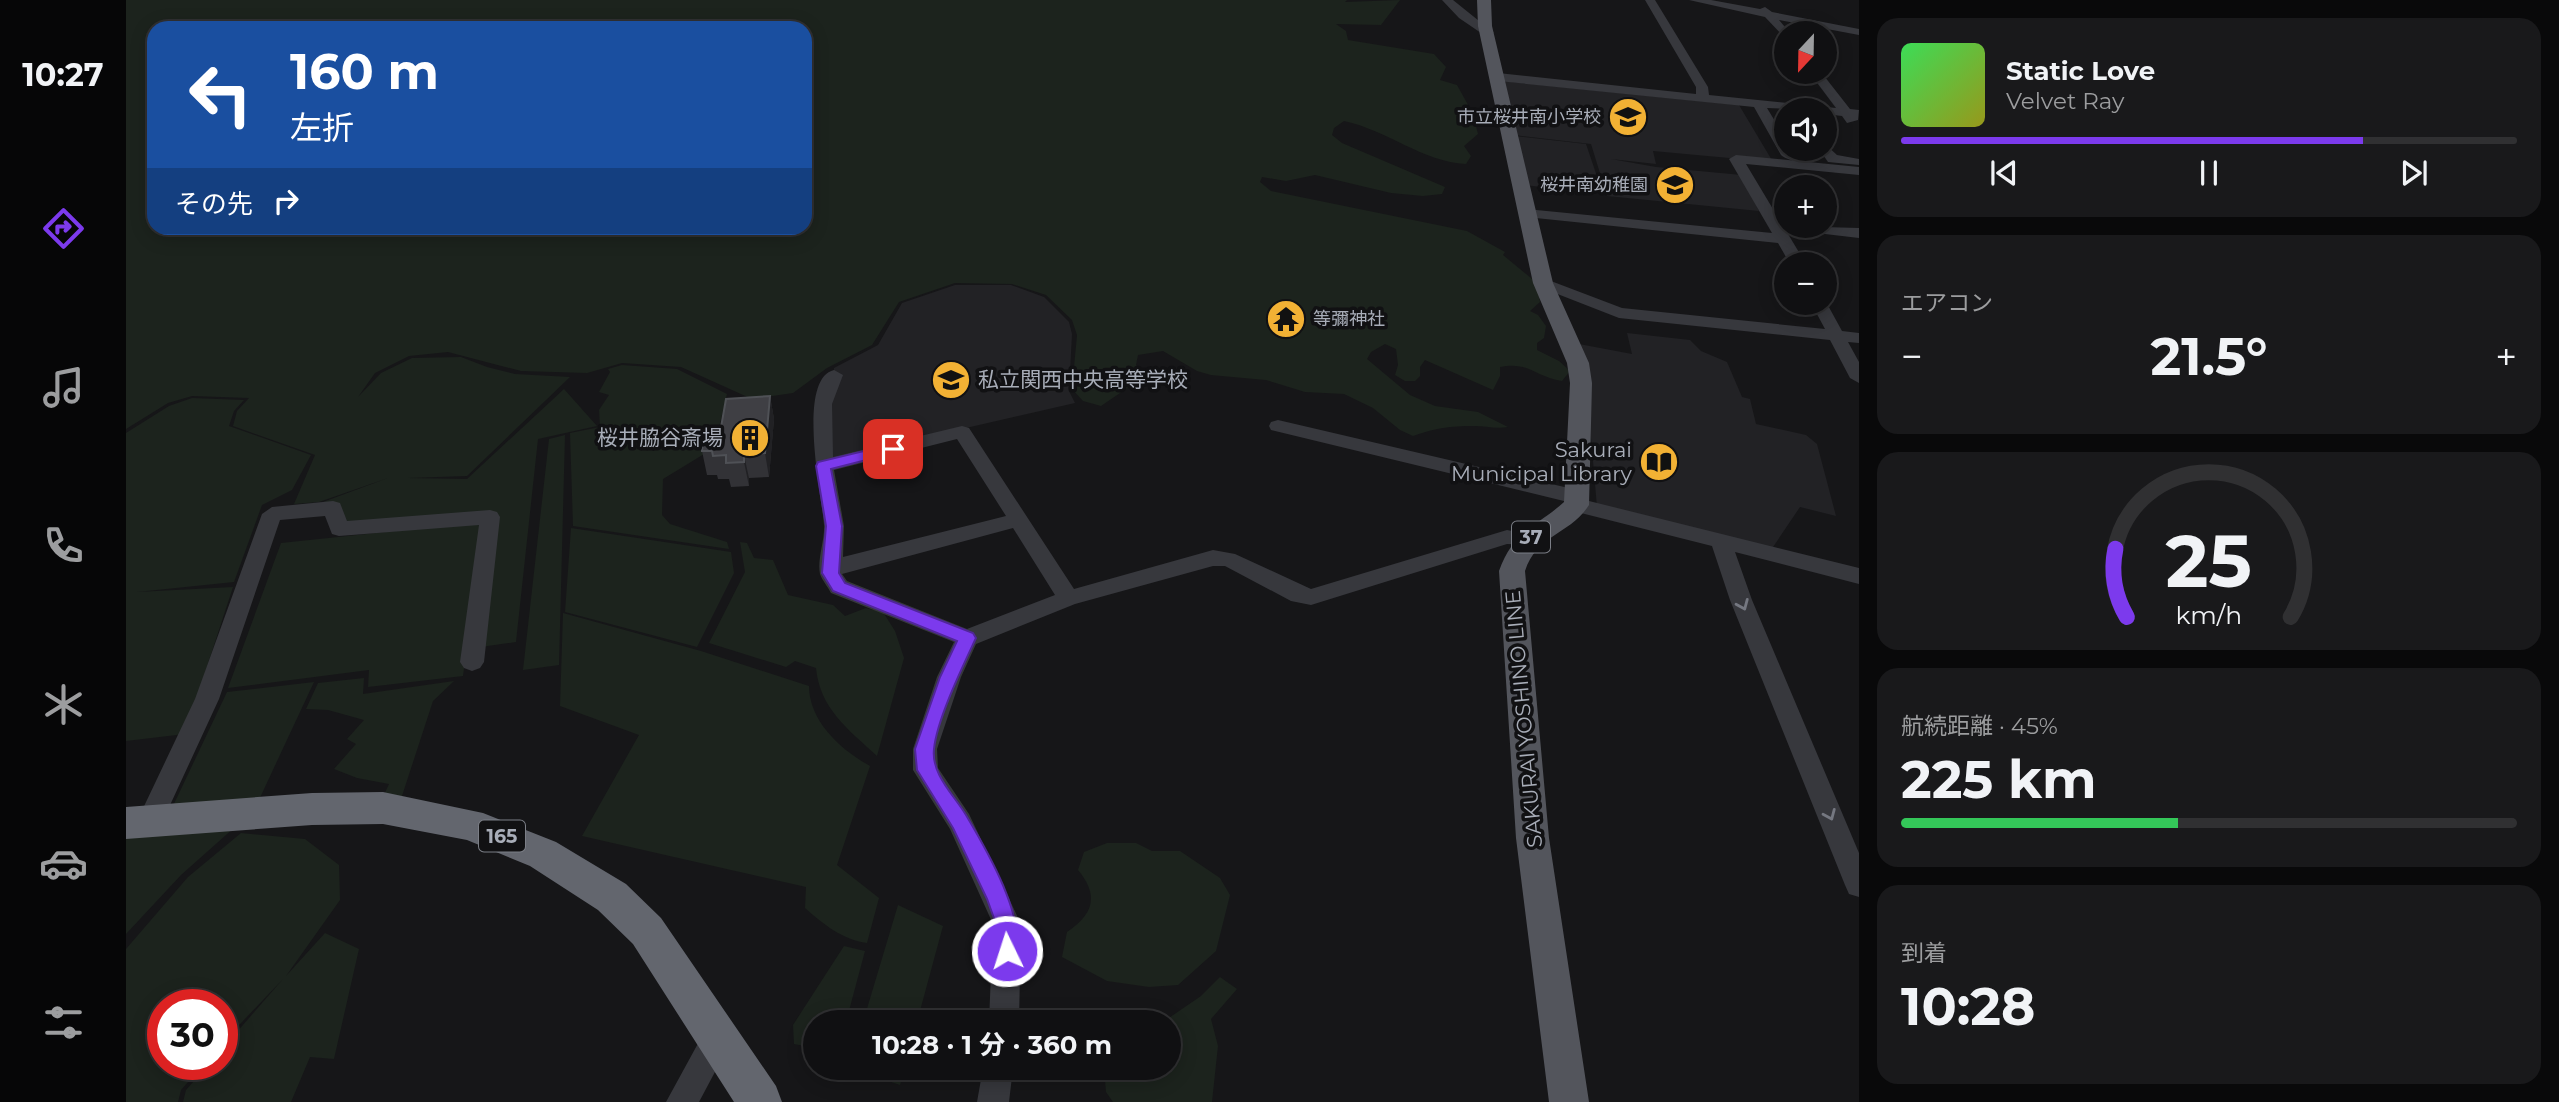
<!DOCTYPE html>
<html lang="ja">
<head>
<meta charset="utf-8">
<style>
	body { margin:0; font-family:Montserrat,"Noto Sans JP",sans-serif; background:#19191b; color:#f1f3f6; height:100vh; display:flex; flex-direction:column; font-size:26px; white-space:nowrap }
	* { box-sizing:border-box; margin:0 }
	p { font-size:23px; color:#9c9d9f }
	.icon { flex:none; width:38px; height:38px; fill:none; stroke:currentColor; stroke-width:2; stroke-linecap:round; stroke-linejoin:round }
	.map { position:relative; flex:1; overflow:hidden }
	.drawer { display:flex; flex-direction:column; gap:18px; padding:18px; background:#09090a; width:700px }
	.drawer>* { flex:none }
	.hud { position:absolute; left:21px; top:21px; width:665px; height:214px; border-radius:21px; box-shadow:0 4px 18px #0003,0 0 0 2px #303032; background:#1a4fa0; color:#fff; overflow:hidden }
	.needle { width:46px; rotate:202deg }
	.controls { position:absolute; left:1648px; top:21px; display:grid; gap:14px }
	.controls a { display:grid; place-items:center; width:63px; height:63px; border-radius:50%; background:#101012; box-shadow:0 4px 18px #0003,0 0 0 2px #303032; font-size:35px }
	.speed { position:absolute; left:21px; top:989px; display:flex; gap:14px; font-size:35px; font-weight:700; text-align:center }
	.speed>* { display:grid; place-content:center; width:91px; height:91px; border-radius:50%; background:#101012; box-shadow:0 4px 18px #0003,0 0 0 2px #303032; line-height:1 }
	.speed .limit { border:10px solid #d22; background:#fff; color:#111 }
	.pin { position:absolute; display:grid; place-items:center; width:60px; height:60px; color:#fff; margin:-30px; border-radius:14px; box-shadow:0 4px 10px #0006 }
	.me { position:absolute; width:77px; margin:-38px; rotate:356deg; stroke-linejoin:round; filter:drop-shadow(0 0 5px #0008) }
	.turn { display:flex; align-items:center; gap:24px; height:147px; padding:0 28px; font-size:32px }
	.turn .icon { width:91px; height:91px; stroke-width:2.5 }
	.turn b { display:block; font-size:49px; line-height:60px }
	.then { display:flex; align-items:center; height:66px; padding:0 28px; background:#0003; gap:14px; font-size:26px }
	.big { font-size:52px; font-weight:700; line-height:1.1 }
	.drawer .tile { flex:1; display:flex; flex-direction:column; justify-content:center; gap:10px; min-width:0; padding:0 24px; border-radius:21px; background:#19191b }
	.drawer .dial { align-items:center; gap:0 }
	.dial svg { height:182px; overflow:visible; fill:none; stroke:#303032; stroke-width:7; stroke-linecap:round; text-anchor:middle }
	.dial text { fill:#f1f3f6; stroke:none }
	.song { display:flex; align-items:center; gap:21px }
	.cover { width:84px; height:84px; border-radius:10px; background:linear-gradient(135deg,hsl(130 70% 55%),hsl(60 70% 35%)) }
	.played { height:7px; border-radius:4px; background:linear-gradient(90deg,#7c3aed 75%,#303032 75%) }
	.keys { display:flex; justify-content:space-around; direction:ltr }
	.heat { display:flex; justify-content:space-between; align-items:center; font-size:38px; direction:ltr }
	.charge { height:10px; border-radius:5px; background:linear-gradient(90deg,#34c759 45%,#303032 0) }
	.trip { position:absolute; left:677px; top:1010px; width:378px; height:70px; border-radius:35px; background:#101012; box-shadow:0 4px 18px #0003,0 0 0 2px #303032; font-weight:700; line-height:70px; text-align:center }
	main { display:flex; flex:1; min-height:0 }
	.tab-bar { display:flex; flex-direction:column; width:126px; justify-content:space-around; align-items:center; background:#060607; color:#9c9d9f }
	.tab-bar .icon { width:49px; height:49px }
	.tab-bar .selected { color:#7c3aed }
	.tab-bar b { font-size:32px; color:#f1f3f6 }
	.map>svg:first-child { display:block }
	.built { fill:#222225 }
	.green { fill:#1c231d; fill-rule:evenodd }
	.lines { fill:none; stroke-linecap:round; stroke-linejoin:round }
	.minor { fill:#37383d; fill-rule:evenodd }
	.major { fill:#53555c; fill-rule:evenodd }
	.highway { fill:#63666e; fill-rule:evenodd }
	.wall { fill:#323236 }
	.shaded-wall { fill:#212124 }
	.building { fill:#3f3f44; stroke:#4f5156; stroke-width:2 }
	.oneway { stroke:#757881 }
	.route { fill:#7c3aed; stroke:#51269a; stroke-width:2 }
	.labels { text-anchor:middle; stroke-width:7; stroke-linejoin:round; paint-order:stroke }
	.far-poi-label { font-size:18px; fill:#a8adb8; stroke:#111113; text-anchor:end }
	.shield { fill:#111113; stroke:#7b7e86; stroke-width:2 }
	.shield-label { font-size:19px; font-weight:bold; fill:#a8adb8 }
	.poi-label { font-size:21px; fill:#a8adb8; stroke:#111113; text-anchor:end }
	.street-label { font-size:21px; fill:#a8adb8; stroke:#111113 }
</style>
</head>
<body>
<main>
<nav class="tab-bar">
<b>10:27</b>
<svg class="icon selected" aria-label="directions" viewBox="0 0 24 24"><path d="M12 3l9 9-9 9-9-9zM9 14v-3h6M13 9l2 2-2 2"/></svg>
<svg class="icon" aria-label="music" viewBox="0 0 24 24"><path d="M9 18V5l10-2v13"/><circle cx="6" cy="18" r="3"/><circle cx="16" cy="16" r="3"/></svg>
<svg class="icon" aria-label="phone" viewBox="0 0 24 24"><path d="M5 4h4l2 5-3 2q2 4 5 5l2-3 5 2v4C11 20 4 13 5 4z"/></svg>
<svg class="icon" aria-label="climate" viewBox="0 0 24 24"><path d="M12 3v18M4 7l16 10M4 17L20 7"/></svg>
<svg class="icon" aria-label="car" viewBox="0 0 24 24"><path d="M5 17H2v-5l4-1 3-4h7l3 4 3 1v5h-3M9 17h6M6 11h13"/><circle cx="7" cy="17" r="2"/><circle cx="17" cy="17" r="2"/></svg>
<svg class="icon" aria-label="filters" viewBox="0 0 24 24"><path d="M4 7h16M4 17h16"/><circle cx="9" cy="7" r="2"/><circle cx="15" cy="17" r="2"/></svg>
</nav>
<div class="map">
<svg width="1733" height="1102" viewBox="0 0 1733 1102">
	<rect width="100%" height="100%" fill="#161618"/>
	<path class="built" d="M1376 81 1613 105 1647 162 1527 151 1530 164 1485 159 1530 167 1616 175 1633 211 1481 196 1465 144 1388 135Z
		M1388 136 1460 144 1477 194 1398 185Z
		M829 285H885L918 297 943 322 946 334 943 391 949 403 701 460 708 368 752 345 776 303Z
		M1501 333 1564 340 1575 351 1601 362 1616 397 1624 399 1630 424 1680 435 1691 444 1710 516 1674 507 1645 550 1471 507 1459 369 1453 344 1506 354Z"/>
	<path class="green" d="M0 0H1221L1219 2 1274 0 1255 25 1210 24 1220 31 1222 40 1308 54 1320 67 1314 80 1331 85 1346 112 1352 134 1338 146 1345 156 1340 164C1297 162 1261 130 1218 121L1208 128 1206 135 1216 143 1319 187 1316 194 1297 196 1265 193 1189 175 1160 181 1136 177 1134 182 1145 191 1341 231 1379 252 1377 255 1411 283 1414 302 1404 311 1412 315 1420 326 1418 338 1411 343V350L1433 361 1444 371 1436 381C1409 377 1403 361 1374 367V376L1367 390 1299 360 1294 367V376L1289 381H1279L1269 375 1272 365 1270 349 1259 344 1245 352 1241 359 1284 395 1309 406 1352 412 1382 427C1369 429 1360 426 1348 426 1324 426 1310 428 1287 436L1274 430 1247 408 1218 394 1179 392 1140 380 1085 375 1071 371 1037 351 1012 355 1010 365 1019 376 975 406 957 401 946 389 951 335 946 320 920 295 886 284 829 283 773 302 746 345 701 368 667 393 626 399 555 367 496 363 461 373 395 371 322 352 283 356 249 373 232 397 255 373 286 358 335 357 361 367 389 374 444 377 341 476 282 478 341 479 438 389 471 426 412 439 390 642 348 648 353 553 337 676 242 687 243 670 102 688 155 543 355 522 224 527 197 502 262 478 193 502 168 504 189 455 107 426 111 411 123 398 66 396 42 403 0 429ZM28 28H679V228H28Z
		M496 365 551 369 601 394 588 448 537 479 536 515 544 524 601 542 603 549 447 526 444 433 474 427 473 410 483 395 473 392 484 372 482 369Z
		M66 398 118 400 108 411 103 426 185 455 166 490 136 505 108 582 11 592 107 587 59 734 0 741V433L43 406Z
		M439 435 433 665 397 670 423 439Z
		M445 528 605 552 608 573 571 647 439 612Z
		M614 542 621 543 628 558 647 560 662 595 707 605 719 616 740 608 757 612 769 631 778 658 751 756C722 729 694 709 690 668L669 661 660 667 583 643 619 572Z
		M437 613 575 651 683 686C683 721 715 750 744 766L711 865 753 898 741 943C717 940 697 924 679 908L680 887 456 836 513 735 434 706Z
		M238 678 237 694 328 681 307 701 275 799 257 797 263 784 231 778 208 769 230 744 221 739 238 720 202 710 180 709 192 683Z
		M188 682 132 802 46 808 101 692Z
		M109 827 55 875 0 934V836Z
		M115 833 179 839 213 865 214 900 160 976 199 933 233 949 208 1059 184 1057 165 1102H57L60 1090 83 1064H96V1049L157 979 96 1043V1004H37V1064H78L55 1090 52 1102H0V949L62 877Z
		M981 843H1010L1026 851H1054L1094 878 1104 895 1090 951 1052 985 1023 987 981 981 936 957 941 932C968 914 973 895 952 870L958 852Z
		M772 905 817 926 791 1022H737Z
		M718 946 739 951 720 1022H690L689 1048 668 1044 667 1025Z
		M1094 977 1111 989 1085 1019 1092 1046 1086 1102H987L980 1092 978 1068H1043V1022H1037L1075 996Z
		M724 1068H779L774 1085Z"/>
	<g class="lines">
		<path class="minor" d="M1316 0H1327L1368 33 1358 35 1333 18Z
			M1519 0H1529L1582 87 1583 95 1710 108 1683 72H1695L1724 109 1733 110 1732 120 1721 123 1716 116 1699 114V110L1641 108 1661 141V149L1691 157C1683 164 1663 162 1655 155L1628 107 1372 81 1366 77 1372 73 1570 94V87Z
			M1563 0H1585L1634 9 1639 7 1646 12 1733 29V35L1653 20 1664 33H1661V40L1639 17Z
			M1699 144 1711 155 1733 159V165L1702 162 1693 149H1699Z
			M1610 155 1733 167V175L1620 164 1680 264H1664L1652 243 1400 217 1393 213 1400 209 1646 233 1603 159Z
			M1661 223V226L1733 228V238L1665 230 1658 226Z
			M1417 278 1496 308 1699 329 1685 303H1699V300L1716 331 1733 333V343L1722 342 1733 362V383L1724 378 1704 340 1493 318 1411 286 1409 283Z
			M708 370 717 375 706 404 707 457 836 426 843 428 948 589 1087 550 1109 554 1185 589 1381 530 1406 535 1409 540 1406 545 1381 544 1185 605 1165 601 1099 566H1087L949 604 850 644 835 677 811 749 812 768 843 814 895 924 893 1022H863L867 924 824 829 787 770V749L811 677 828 642 705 593C702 587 696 580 694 574 691 559 699 540 698 525 696 497 670 379 708 370ZM831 439 880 516 717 557 718 526 708 470ZM887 528 929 595 841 629 721 581 716 574Z
			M1152 420 1451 490 1458 492 1459 500 1733 568V584L1609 552 1626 600 1733 853V897L1723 894 1719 885 1604 600 1586 546 1443 510 1442 502 1145 430 1143 426 1145 422Z
			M207 501 214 503 221 521 364 510 371 512 374 517 358 662 354 668 346 671 338 668 334 662 353 525 213 536 206 534 199 516 154 520 93 699 33 829 24 832 15 829 11 821 69 699 136 514 146 507Z
			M592 1023 603 1027 607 1038 573 1102H540L581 1027Z
			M857 1068H887L883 1102H851Z"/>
		<path class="major" d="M1351 0H1365L1366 26 1427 283 1463 363 1466 383 1463 505C1444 535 1411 534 1399 571L1423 838 1463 1102H1423L1390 838 1373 571C1387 531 1409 528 1438 502L1444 383 1441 363 1407 283 1352 26Z"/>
		<path class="highway" d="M257 792 357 813 430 842 500 884 535 918 650 1086 656 1102H608L507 944 472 910 404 866 341 840 257 824 186 825 0 839V807L186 793Z"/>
	</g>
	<path class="wall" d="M644 396 648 419 643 477 623 478V486L605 487 603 479H592L591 475H581L576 451 594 433Z"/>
	<path class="shaded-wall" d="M644 396 648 419 643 477 639 453Z
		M618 455 623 478V486L618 462Z"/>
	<path class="building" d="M644 396 639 453 618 455V462L600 463V455L587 456 586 451H576L577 438 594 433 600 399Z"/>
	<defs><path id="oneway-chevron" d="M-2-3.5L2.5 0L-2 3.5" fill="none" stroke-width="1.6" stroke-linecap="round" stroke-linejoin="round" transform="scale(1.75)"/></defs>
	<g class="oneway">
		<use href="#oneway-chevron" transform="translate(1617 605) rotate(67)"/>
		<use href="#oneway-chevron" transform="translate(1704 815) rotate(67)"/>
	</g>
	<path class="route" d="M767 444 772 445V452L705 469 716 526 713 573 719 583 847 633 850 638C837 666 811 719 808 749 805 774 828 795 840 815 859 847 904 923 888 959L881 962 873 959 870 951V924L861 899 827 828 791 770 789 749 814 677 831 641 707 591 696 573 700 526 690 466 692 462Z"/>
	<defs>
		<g id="school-disc" transform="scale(2.0125)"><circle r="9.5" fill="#f2b134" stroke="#111113"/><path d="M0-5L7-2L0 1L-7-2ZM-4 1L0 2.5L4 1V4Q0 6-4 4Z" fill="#111"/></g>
		<g id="temple-disc" transform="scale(2.0125)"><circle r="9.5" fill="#f2b134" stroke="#111113"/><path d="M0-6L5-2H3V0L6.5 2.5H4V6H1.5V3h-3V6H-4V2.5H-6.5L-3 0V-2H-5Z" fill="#111"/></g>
		<g id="building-disc" transform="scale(2.0125)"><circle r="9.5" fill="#f2b134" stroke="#111113"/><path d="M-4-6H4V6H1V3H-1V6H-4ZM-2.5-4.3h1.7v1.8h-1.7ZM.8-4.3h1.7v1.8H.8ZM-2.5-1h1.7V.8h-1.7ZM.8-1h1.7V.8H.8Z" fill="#111"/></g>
		<g id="library-disc" transform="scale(2.0125)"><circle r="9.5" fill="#f2b134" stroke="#111113"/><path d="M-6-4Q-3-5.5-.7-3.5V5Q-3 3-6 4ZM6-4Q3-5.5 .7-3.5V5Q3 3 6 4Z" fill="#111"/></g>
	</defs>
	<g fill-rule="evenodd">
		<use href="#school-disc" x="1502" y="117"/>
		<use href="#school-disc" x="1549" y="185"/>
		<use href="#temple-disc" x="1160" y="319"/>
		<use href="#school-disc" x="825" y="380"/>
		<use href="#building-disc" x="624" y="438"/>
		<use href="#library-disc" x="1533" y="462"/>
	</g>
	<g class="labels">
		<g class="far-poi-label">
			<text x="1475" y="123">市立桜井南小学校</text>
			<text x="1522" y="191">桜井南幼稚園</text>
			<text x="1187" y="325" text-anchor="start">等彌神社</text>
		</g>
		<g class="shield">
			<rect x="1386" y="521.5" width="38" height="31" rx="5"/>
			<rect x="353" y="820.5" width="46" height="31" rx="5"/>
		</g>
		<g class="shield-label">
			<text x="1405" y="544">37</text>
			<text x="376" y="843">165</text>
		</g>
		<g class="poi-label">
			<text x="852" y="387" text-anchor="start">私立関西中央高等学校</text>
			<text x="597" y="445">桜井脇谷斎場</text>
			<text x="1506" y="457">Sakurai<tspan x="1506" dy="24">Municipal Library</tspan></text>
		</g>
		<g class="street-label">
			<text transform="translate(1398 719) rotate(-95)" y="7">SAKURAI YOSHINO LINE</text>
		</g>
	</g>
</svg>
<div class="controls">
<a><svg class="needle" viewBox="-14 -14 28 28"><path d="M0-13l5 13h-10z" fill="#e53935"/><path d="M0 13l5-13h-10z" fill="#9c9d9f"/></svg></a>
<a><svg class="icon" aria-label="sound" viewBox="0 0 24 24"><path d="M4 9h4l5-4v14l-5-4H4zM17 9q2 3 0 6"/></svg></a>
<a>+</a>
<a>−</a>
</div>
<div class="speed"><div class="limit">30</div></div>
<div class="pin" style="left:767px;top:449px;background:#d93025"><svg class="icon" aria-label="arrive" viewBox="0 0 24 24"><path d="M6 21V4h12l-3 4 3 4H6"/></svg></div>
<svg class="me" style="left:881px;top:951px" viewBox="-20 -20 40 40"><circle r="17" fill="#7c3aed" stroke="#fff" stroke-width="3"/><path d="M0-11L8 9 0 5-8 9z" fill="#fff"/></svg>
<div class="trip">10:28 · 1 分 · 360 m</div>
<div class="hud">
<div class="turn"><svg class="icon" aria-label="left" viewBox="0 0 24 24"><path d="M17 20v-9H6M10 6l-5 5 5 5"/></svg><div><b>160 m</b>左折</div></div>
<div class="then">その先<svg class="icon" aria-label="right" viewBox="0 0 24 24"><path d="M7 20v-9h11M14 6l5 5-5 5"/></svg></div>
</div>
</div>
<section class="drawer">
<div class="tile">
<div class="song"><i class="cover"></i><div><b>Static Love</b><p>Velvet Ray</p></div></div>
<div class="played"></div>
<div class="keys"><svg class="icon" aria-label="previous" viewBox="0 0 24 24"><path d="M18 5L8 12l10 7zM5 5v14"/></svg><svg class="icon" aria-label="pause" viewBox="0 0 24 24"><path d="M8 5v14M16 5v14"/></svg><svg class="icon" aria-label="next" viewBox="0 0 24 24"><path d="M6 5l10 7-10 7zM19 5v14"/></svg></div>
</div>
<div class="tile"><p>エアコン</p>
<div class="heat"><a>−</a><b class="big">21.5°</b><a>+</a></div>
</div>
<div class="tile dial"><svg viewBox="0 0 100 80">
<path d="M14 69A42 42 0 1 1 86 69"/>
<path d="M14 69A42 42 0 0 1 9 39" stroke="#7c3aed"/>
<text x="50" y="56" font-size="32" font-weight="700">25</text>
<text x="50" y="72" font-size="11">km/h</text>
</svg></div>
<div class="tile"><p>航続距離 · 45%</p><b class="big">225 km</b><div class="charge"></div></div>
<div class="tile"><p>到着</p><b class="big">10:28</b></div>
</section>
</main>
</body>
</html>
